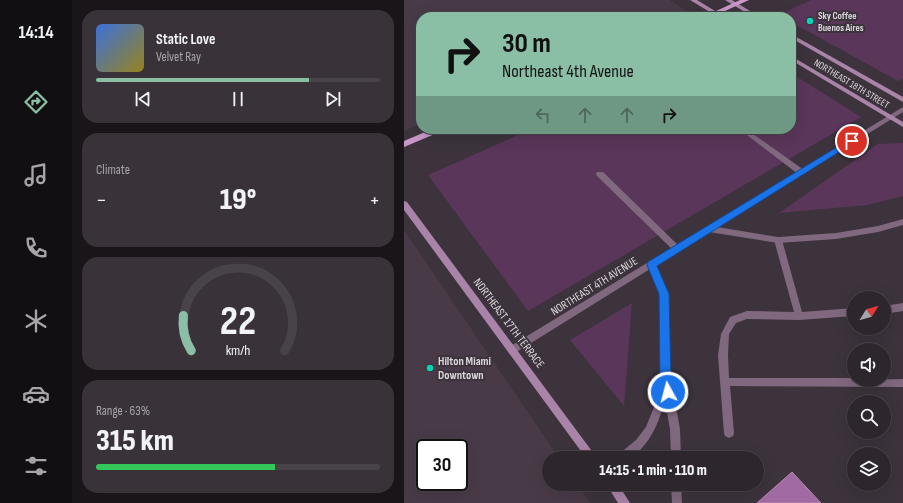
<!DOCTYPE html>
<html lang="en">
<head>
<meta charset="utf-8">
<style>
	body { margin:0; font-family:"Sofia Sans Condensed",sans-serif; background:#393239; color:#f1f3f6; height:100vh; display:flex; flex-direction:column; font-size:15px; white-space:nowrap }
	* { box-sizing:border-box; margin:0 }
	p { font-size:13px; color:#a7a5aa }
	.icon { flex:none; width:22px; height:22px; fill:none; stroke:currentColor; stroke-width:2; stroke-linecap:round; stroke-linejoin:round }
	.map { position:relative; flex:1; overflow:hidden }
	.sheet { display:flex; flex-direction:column; gap:10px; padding:10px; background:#191519; width:332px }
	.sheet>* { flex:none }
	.guide { position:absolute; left:12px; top:12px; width:380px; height:122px; border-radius:16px; box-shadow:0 4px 16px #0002,0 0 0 1px #484349; background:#8abfa5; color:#111; overflow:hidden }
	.needle { width:26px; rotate:53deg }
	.buttons { position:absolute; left:443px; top:291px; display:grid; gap:8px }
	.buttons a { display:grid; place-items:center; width:44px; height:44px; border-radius:50%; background:#2d262d; box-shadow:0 4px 16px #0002,0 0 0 1px #484349; font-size:20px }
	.speed { position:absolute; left:12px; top:439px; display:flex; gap:8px; font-size:20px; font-weight:700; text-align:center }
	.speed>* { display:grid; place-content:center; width:52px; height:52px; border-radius:50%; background:#2d262d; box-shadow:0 4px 16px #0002,0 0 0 1px #484349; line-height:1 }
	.speed .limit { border:2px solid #111; border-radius:6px; background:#fff; color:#111 }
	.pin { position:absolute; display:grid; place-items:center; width:34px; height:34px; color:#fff; margin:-17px; border:2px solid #fff; border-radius:50%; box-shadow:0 1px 4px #0007 }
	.me { position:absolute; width:44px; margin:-22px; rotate:353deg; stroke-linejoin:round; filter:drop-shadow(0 0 3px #0008) }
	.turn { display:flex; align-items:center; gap:14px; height:84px; padding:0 20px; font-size:18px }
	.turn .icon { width:52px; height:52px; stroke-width:2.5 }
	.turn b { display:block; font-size:28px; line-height:34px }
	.lanes { display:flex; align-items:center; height:38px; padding:0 20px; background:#0003; justify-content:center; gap:20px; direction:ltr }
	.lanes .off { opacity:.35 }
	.big { font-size:30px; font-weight:800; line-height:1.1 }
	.sheet .tile { flex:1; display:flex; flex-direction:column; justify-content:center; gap:6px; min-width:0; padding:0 14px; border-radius:16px; background:#393239 }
	.sheet .dial { align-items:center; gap:0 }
	.dial svg { height:104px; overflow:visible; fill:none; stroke:#484349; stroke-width:7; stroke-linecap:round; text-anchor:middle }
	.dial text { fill:#f1f3f6; stroke:none }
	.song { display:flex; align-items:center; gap:12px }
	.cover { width:48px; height:48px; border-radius:6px; background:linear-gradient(135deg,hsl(220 70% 55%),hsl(50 70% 35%)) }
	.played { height:4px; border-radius:2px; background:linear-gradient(90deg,#8abfa5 75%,#484349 75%) }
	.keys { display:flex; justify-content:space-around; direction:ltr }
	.heat { display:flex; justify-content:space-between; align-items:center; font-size:22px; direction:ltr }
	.charge { height:6px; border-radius:3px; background:linear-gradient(90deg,#34c759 63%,#484349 0) }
	.trip { position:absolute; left:138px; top:451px; width:222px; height:40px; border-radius:20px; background:#2d262d; box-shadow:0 4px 16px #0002,0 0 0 1px #484349; font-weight:800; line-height:40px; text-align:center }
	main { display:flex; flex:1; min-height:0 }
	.dock { display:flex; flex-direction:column; width:72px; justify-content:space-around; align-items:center; background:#120f12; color:#a7a5aa }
	.dock .icon { width:28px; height:28px }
	.dock .selected { color:#8abfa5 }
	.dock b { font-size:18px; color:#f1f3f6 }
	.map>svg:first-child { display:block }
	.built { fill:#493a48; fill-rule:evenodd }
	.green { fill:#5a365a }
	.water { fill:#a26aa2; stroke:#b48bb4 }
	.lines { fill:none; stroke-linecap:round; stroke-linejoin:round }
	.lane { fill:#80687f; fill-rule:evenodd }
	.street { fill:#80687f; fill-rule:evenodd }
	.secondary { fill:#a983a8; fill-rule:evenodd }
	.primary { fill:#c997c8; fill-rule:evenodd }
	.route { fill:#1a73e8; stroke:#114b97 }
	.poi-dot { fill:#08d5b5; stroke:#3c333c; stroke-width:1.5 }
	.labels { text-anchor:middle; stroke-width:4; stroke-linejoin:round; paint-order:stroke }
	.far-poi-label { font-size:10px; font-weight:bold; fill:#ddd7dd; stroke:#3c333c; text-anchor:start }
	.far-street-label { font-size:10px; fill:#ddd7dd; stroke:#3c333c }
	.street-label { font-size:12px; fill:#ddd7dd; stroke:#3c333c }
	.poi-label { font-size:12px; font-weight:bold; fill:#ddd7dd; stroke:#3c333c; text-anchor:start }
</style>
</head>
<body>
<main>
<nav class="dock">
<b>14:14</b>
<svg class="icon selected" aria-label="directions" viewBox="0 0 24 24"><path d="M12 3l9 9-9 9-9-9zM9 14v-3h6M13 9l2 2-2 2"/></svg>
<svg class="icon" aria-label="music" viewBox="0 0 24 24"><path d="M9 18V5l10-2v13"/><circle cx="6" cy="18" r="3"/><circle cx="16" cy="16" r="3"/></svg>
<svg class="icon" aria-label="phone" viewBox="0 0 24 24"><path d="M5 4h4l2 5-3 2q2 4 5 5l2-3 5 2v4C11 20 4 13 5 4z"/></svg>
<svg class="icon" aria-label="climate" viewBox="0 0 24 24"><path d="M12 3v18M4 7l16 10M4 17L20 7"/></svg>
<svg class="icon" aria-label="car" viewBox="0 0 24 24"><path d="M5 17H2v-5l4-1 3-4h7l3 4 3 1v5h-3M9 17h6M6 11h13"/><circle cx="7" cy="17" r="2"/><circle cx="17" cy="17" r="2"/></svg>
<svg class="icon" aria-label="filters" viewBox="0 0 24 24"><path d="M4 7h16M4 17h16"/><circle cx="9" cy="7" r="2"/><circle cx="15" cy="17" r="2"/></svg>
</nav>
<section class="sheet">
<div class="tile">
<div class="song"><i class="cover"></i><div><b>Static Love</b><p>Velvet Ray</p></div></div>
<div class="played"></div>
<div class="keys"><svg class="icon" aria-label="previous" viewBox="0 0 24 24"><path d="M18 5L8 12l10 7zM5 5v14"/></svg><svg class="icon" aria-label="pause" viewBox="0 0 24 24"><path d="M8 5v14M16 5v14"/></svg><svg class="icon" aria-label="next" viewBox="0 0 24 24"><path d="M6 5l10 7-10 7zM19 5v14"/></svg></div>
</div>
<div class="tile"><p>Climate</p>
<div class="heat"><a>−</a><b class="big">19°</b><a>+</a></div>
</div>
<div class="tile dial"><svg viewBox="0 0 100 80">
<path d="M14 69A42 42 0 1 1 86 69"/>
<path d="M14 69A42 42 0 0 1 8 42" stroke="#8abfa5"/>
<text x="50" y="56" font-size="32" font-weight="700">22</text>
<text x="50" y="72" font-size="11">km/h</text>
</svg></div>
<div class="tile"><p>Range · 63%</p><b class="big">315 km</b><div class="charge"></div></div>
</section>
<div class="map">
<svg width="499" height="503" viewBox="0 0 499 503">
	<rect width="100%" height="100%" fill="#3c333c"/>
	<path class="built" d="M0 0H265L288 14 280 17H17V124L0 131Z
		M0 230 155 458H145V484H173L186 503H0ZM21 448H55V482H21Z"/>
	<path class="green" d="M407 0H499V79L494 81 387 22V17H379L375 15Z
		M387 73 457 117 124 311 24 175 128 129H387Z
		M499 143V196L463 205 375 213 474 144Z
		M228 303 220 406 166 340Z"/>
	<path class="water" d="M388 472 417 503H353Z"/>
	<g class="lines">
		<path class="lane" d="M335 129H342L400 170 401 172 400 174H394Z
			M193 172H199L276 247 277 249 276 251H270L193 176 192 174Z
			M374 237 378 240 398 312 450 308V316L395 320 343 319 332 323 325 334 324 355 325 378H450V380L499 379V387L326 386 330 433 329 436 325 438 321 436 320 433 314 355 317 334 326 317 343 311 390 312 370 240Z
			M499 303V311L480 314V306Z"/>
		<path class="street" d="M499 107V112L313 227 374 237 432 233 474 226 499 219V225L474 232 432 239 374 243 305 232 252 265 264 294 267 380 276 429 277 458H267L266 429 261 401C254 424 247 443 227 458H214L215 454 232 440 242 427 250 407 257 381 256 294 246 269 111 353 108 354 105 353 103 350 105 347Z
			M267 484H277L278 503H268Z"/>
		<path class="secondary" d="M286 0H293L321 17H314Z
			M321 0H328L356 17H349Z
			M387 34 499 97V102L387 38Z
			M387 56 499 122V127L387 60Z
			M0 201 3 202 193 458H182L0 210Z
			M202 484H214L226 503H214Z"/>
		<path class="primary" d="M336 0H345L308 17H299Z
			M28 129H39L38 131 0 147V141Z"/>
	</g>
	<path class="route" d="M448 138 452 141 451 142 253 266 265 294 267 380 269 392 268 395 264 397 260 395 256 380 255 294 243 265 244 262Z"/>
	<g class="poi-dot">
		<circle cx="406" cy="21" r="4"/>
		<circle cx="26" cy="368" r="4"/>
	</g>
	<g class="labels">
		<g class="far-poi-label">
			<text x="414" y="19">Sky Coffee<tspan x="414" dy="12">Buenos Aires</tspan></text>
		</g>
		<g class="far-street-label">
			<text transform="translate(448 83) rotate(31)" y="4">NORTHEAST 18TH STREET</text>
		</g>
		<g class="street-label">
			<text transform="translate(190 286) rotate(-32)" y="4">NORTHEAST 4TH AVENUE</text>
			<text transform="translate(105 323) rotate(53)" y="4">NORTHEAST 17TH TERRACE</text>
		</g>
		<g class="poi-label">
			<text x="34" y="365">Hilton Miami<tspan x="34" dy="14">Downtown</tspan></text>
		</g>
	</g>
</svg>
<div class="buttons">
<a><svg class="needle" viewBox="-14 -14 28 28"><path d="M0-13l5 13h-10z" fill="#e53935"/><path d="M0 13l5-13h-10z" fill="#a7a5aa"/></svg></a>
<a><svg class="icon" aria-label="sound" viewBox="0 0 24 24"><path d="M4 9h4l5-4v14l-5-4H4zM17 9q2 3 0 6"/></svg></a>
<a><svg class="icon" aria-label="search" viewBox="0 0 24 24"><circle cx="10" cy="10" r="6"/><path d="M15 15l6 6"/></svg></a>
<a><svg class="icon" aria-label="layers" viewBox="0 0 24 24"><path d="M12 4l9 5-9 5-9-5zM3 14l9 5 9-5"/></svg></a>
</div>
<div class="speed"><div class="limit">30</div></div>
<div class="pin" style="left:448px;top:141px;background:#d93025"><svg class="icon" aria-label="arrive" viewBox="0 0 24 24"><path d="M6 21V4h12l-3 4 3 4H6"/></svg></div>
<svg class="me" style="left:264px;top:392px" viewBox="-20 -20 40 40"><circle r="17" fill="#1a73e8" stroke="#fff" stroke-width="3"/><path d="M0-11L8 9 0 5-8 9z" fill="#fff"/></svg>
<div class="trip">14:15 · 1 min · 110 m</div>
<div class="guide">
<div class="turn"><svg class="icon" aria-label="right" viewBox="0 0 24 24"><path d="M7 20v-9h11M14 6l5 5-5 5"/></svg><div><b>30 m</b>Northeast 4th Avenue</div></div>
<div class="lanes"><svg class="icon off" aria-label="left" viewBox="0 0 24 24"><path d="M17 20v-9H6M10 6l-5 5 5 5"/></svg><svg class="icon off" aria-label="ahead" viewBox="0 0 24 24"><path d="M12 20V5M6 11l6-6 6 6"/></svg><svg class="icon off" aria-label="ahead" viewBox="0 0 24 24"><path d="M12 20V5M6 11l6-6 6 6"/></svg><svg class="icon" aria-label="right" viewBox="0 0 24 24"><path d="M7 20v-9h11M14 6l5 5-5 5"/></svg></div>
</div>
</div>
</main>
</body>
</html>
